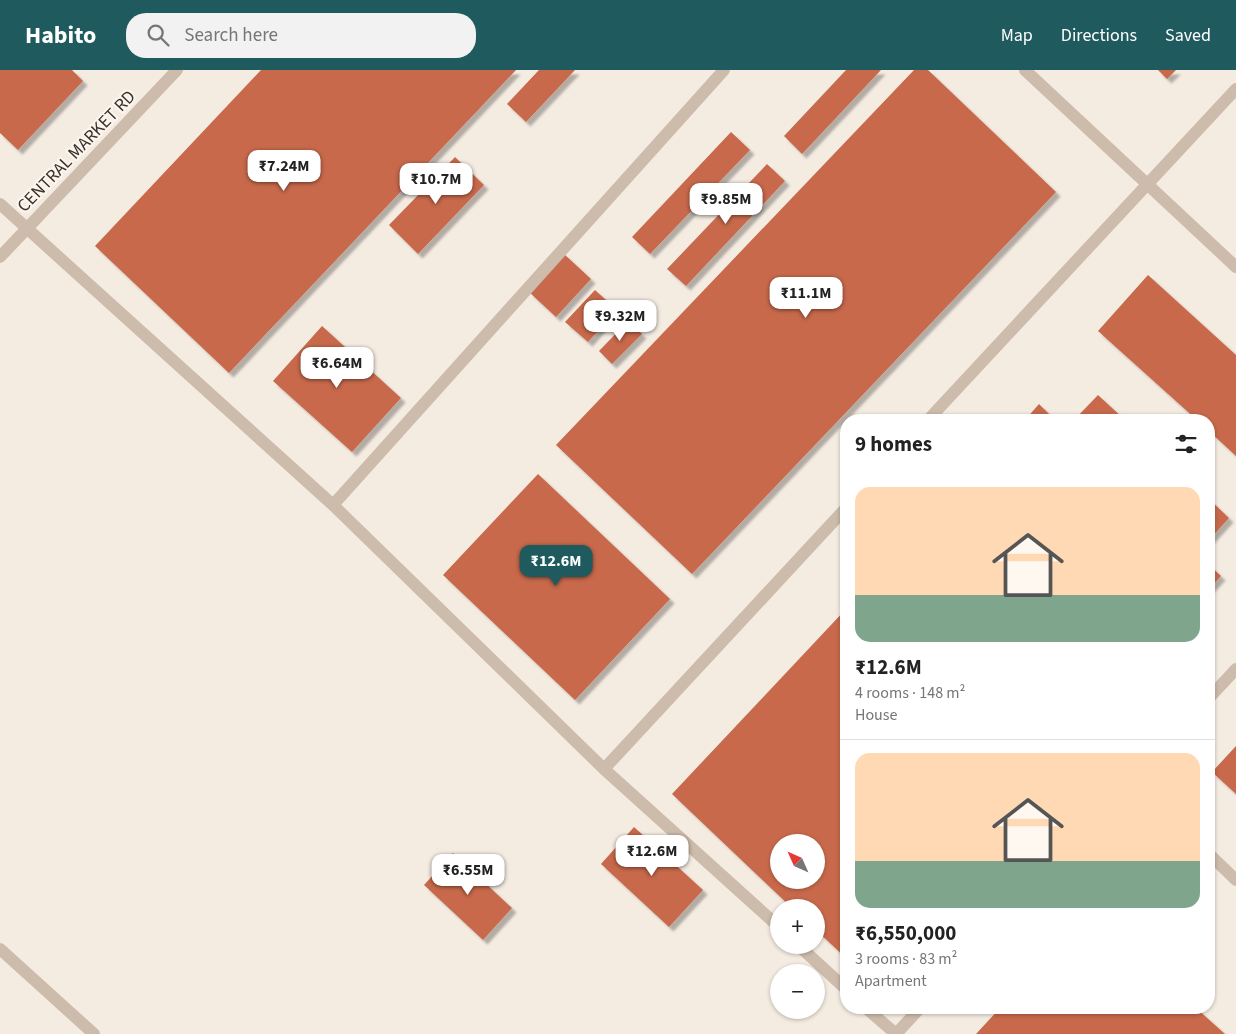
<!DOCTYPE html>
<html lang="en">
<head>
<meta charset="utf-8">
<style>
	body { margin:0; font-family:"Source Sans 3",sans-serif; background:#f2f2f2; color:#222; height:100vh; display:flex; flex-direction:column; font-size:19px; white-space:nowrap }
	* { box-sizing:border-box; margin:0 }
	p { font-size:16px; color:#767676 }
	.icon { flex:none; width:28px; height:28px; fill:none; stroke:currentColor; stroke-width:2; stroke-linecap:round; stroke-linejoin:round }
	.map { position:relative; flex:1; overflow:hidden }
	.details { position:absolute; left:840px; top:344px; width:375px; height:600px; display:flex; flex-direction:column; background:#fff; border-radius:20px; box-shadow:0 1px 4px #0004 }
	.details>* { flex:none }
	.needle { width:32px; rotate:315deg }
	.fabs { position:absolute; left:770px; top:764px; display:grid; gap:10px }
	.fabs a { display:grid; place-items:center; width:55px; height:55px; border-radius:50%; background:#fff; box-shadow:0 1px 4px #0004; font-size:25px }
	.price { position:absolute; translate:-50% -42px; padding:0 11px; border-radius:10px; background:#fff; color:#222; font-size:16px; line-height:32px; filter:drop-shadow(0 1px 2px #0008) }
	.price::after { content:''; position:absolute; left:50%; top:30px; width:15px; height:11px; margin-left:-8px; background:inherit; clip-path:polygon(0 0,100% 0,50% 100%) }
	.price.on { background:#1f5a5e; color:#fff }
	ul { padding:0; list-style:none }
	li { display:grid; align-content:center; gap:10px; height:265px; padding:0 15px }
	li+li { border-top:1px solid #e0e0e0 }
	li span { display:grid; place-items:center; height:155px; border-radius:15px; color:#555 }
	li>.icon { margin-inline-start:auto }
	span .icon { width:90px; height:90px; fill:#fffc; stroke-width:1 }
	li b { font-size:21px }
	h2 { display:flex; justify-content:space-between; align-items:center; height:60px; padding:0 15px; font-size:21px }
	header { display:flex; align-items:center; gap:30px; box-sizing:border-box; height:70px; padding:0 25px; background:#1f5a5e; color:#fff }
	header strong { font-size:24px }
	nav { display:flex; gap:28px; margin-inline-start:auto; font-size:18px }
	.search { width:350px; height:45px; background:#f2f2f2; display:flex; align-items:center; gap:12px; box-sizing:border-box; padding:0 18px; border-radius:20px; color:#767676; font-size:19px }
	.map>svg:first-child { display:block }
	.building { fill:#c8694b; fill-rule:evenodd; filter:url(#shadow) }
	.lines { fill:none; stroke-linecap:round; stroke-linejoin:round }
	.minor { stroke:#cdbbac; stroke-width:12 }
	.labels { text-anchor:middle; stroke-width:4.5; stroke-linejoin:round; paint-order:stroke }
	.street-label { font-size:18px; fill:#3b302b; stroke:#fbf5ee }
</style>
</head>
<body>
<header>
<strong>Habito</strong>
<div class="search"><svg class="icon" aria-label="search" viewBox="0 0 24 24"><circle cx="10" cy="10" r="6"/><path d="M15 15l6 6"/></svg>Search here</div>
<nav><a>Map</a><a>Directions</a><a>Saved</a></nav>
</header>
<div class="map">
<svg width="1236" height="964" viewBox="0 0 1236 964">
	<defs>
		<filter id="shadow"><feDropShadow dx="4.5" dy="4.5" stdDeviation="1" flood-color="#0004"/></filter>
	</defs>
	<rect width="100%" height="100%" fill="#f4ebe1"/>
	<path class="building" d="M0 0H72L83 11 18 80 0 63Z
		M261 0H516L229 303 95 176Z
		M539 0H575L526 52 507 34Z
		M846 0H881L802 84 784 66Z
		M914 0H928L1056 122 692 504 556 375Z
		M1158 0H1176L1167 9Z
		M731 62 750 80 650 184 632 167Z
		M455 87 484 115 418 184 389 155Z
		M767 94 785 111 686 216 667 199Z
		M564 184 591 209 556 247 529 222Z
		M1148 205 1236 285V386L1209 361V350H1197L1098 261Z
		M595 220 617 240 588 272 565 252Z
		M628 251 642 264 612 294 599 281Z
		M322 256 401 328 352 382 273 311Z
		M1098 325 1125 350H1074Z
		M1039 334 1055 350H1025Z
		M538 404 670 529 575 630 443 505Z
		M1209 429 1229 448 1209 470Z
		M1209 495 1221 506 1209 519Z
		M846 539V888L816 860V838H792L672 724ZM779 772H816V810H779Z
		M1236 676V724L1212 702Z
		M634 757 703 820 669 857 601 794Z
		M453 783 512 838 483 870 424 815Z
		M1000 938H1196L1225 964H976Z"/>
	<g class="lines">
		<path class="minor" d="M1025 0 1236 197
			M0 134 333 435 604 699 779 857
			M0 187 177 0
			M928 350 1236 19
			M333 435 724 0
			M1209 628 1236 599
			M604 699 846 438
			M1209 784 1236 810
			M798 875 846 919
			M0 879 94 964
			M866 938 896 964 920 938"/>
	</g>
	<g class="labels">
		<g class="street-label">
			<text transform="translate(76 81) rotate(-46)" y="6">CENTRAL MARKET RD</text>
		</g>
	</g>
</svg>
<div class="fabs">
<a><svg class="needle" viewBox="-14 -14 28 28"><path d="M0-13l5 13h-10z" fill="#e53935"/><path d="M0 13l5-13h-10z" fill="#767676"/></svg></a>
<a>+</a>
<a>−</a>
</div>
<b class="price" style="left:284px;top:122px">₹7.24M</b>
<b class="price" style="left:436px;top:135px">₹10.7M</b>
<b class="price" style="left:726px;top:155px">₹9.85M</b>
<b class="price" style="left:806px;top:249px">₹11.1M</b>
<b class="price" style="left:620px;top:272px">₹9.32M</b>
<b class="price" style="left:337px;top:319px">₹6.64M</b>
<b class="price on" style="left:556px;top:517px">₹12.6M</b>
<b class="price" style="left:652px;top:807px">₹12.6M</b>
<b class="price" style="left:468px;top:826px">₹6.55M</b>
<section class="details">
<h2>9 homes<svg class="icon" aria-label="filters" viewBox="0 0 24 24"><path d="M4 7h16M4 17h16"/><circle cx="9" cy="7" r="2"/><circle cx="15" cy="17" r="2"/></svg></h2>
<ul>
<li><span style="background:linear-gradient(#ffd9b3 70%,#7fa58c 0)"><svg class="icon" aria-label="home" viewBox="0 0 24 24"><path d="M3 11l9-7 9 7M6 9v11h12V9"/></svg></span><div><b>₹12.6M</b><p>4 rooms · 148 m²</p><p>House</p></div></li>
<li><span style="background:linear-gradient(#ffd9b3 70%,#7fa58c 0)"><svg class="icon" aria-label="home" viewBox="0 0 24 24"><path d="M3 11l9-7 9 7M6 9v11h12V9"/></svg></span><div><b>₹6,550,000</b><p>3 rooms · 83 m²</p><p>Apartment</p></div></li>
</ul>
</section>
</div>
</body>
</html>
